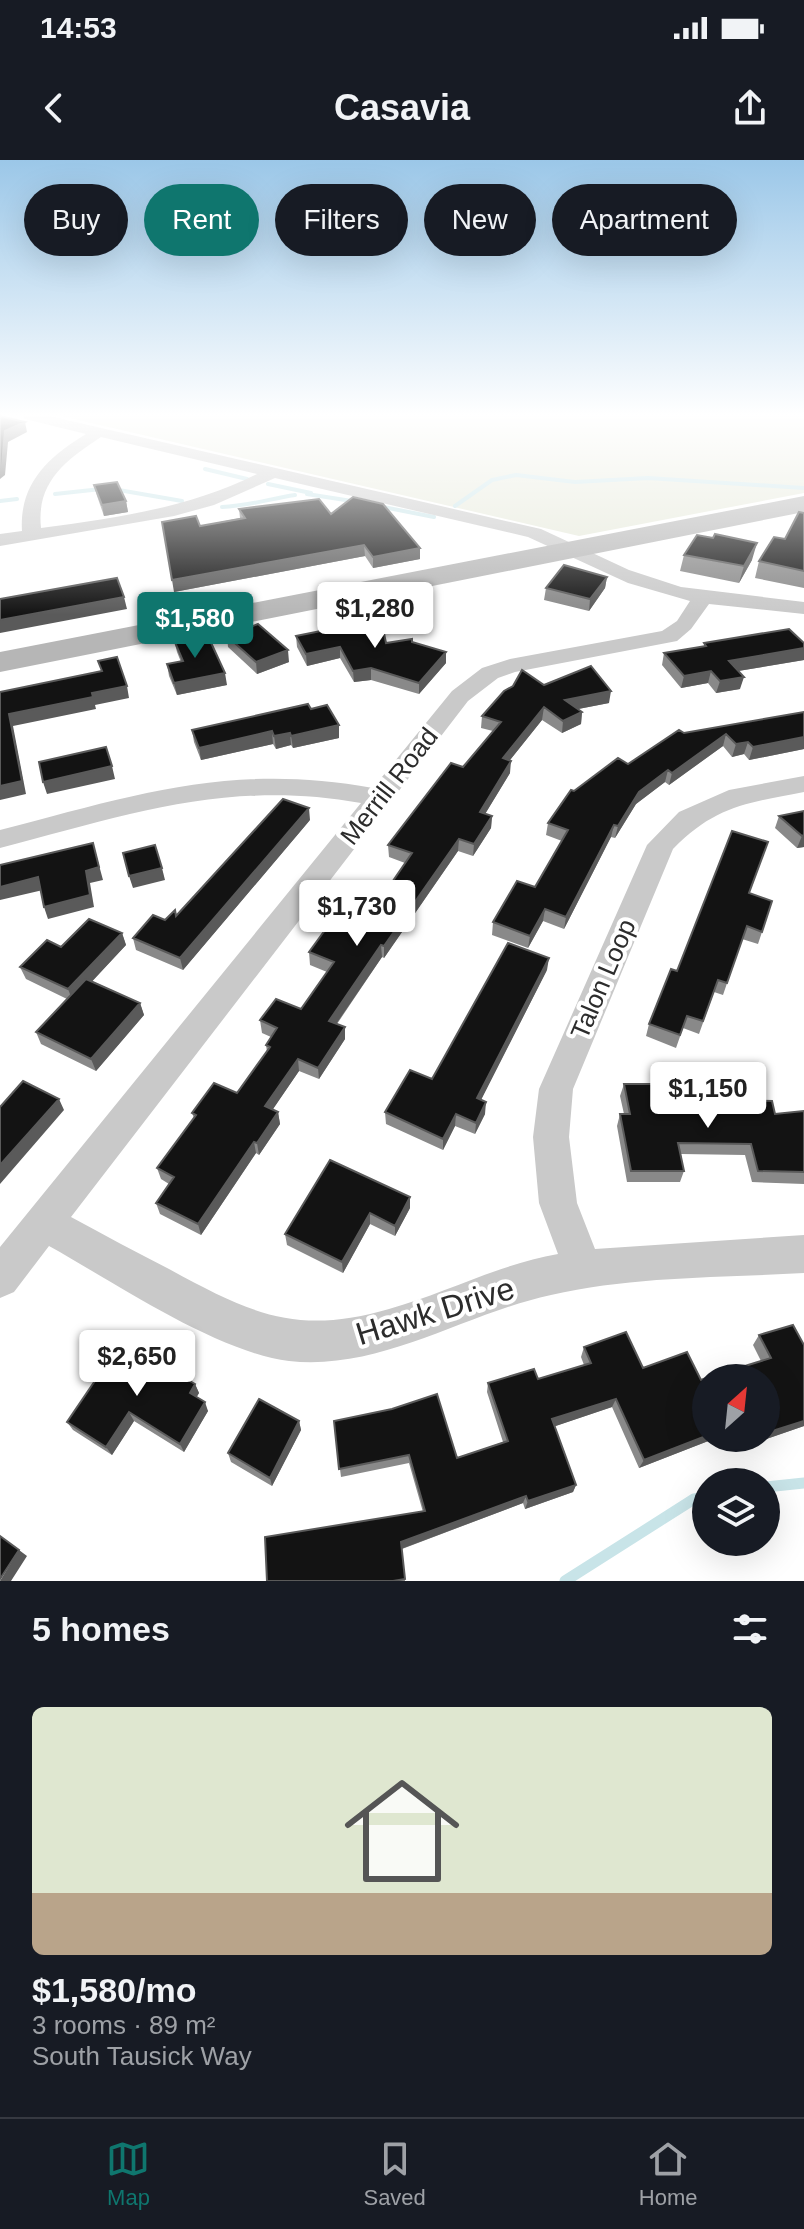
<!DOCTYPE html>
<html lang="en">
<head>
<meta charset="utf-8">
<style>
	body { margin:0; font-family:Arial,sans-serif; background:#242831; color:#f1f3f6; height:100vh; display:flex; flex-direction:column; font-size:30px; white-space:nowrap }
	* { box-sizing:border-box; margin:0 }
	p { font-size:26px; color:#9ea1a6 }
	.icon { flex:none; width:44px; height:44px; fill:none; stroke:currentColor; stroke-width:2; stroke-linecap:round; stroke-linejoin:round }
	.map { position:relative; height:1421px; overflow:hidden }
	.sheet { display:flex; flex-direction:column; background:#171b24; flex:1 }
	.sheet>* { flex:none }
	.banner { position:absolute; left:24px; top:24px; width:756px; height:72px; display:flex; gap:16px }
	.needle { width:52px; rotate:27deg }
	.tools { position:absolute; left:692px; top:1204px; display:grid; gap:16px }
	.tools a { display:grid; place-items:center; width:88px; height:88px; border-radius:50%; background:#171b24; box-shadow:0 8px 32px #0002; font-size:40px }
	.price { position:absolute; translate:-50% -68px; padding:0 18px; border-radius:8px; background:#fff; color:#222; font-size:26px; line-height:52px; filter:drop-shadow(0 2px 4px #0008) }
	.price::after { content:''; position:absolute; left:50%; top:48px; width:24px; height:18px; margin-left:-12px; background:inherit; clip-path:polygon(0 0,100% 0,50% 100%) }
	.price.active { background:#0f766e; color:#fff }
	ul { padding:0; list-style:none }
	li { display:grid; align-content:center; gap:16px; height:424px; padding:0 32px }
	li+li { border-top:2px solid #363941 }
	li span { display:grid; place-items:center; height:248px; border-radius:12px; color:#555 }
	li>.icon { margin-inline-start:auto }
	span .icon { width:144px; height:144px; fill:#fffc; stroke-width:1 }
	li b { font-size:34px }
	h2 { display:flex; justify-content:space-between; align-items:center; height:96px; padding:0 32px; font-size:34px }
	.pill { padding:0 28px; border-radius:36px; background:#171b24; box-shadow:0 8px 32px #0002; font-size:28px; line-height:72px }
	.pill.active { background:#0f766e; color:#fff }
	.status { display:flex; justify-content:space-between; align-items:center; height:56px; padding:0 40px; background:#171b24; direction:ltr }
	.status svg { height:22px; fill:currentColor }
	header { display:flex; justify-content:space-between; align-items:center; height:104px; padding:0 32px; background:#171b24; font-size:36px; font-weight:800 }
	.dock { display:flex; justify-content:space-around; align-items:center; height:112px; border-top:2px solid #363941; background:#171b24; font-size:22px; color:#9ea1a6 }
	.dock a { display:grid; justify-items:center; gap:4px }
	.dock .active { color:#0f766e }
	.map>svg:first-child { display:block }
	.green { fill:#e6e9da }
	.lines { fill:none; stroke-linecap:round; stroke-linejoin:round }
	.stream-far1 { stroke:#c8e4e8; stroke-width:4 }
	.stream { stroke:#c8e4e8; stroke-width:11 }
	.street { fill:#c9c9c9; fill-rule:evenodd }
	.secondary { fill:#b6b6b6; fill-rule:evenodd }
	.wall { fill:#898989 }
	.shaded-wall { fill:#5a5a5a }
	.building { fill:#131313; stroke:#5a5a5a; stroke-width:2 }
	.labels { text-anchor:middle; stroke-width:8; stroke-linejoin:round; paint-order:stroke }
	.street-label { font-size:26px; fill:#2c2c2c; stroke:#fff }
	.near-street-label { font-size:32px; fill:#2c2c2c; stroke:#fff }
</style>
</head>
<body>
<div class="status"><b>14:53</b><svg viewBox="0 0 49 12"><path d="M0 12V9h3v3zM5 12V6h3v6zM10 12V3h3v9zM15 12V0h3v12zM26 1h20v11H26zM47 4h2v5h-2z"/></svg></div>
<header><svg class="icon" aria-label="back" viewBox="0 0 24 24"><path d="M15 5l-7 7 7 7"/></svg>Casavia<svg class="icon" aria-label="share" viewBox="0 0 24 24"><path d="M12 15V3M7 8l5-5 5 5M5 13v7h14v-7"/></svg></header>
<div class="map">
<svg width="804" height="1421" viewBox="0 0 804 1421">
	<rect width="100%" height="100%" fill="#fff"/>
	<path class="green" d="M61 256H804V333L579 376Z"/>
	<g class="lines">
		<path class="stream-far1" d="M205 309 247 319
			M268 324 311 333
			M113 329 182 341
			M55 334 101 329
			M307 334 358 342
			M0 341 17 339
			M378 346 434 357
			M455 346 492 320 516 315 575 322 648 318 804 328
			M222 347C248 346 269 339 295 335"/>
		<path class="stream" d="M766 1327 804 1323
			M565 1421 694 1339 706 1337"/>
		<path class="street" d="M23 256H49L541 369 629 410 681 427 804 442V454L709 444 691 469 677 481 515 512 498 518 468 541 71 1057C104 1075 136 1092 169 1109 250 1153 296 1176 389 1149 446 1133 500 1104 558 1094L539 1043 533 977 539 929 647 685 679 652 729 630 804 616V632C747 643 715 646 673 689L573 929 569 977 577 1043 595 1089 804 1075V1113C720 1118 633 1116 551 1135 463 1154 382 1211 289 1201 216 1192 114 1122 49 1086L14 1132 0 1138V1087L361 643C228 619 127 655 0 688V670C135 635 231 602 373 628L452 531 482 508 510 499 662 471 677 461 690 441 628 423 528 377 275 318 214 345 174 356 0 386V374L22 371C19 324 48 297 86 274L25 259ZM101 277 257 314C189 348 115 358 41 368 36 322 66 300 101 277Z"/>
		<path class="secondary" d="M804 336V352L0 512V492Z"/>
	</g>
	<path class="wall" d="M94 325 126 341 128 352 104 356 97 336Z
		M239 349 331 354 420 399 373 408 365 396 174 432 200 366 240 358Z
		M804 353V428L755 418 759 401 785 379Z
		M684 395 752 400 739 423 680 411Z
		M607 417 605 428 589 451 544 440 546 428Z
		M227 476 289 502 257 514 228 487Z
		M296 476 386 483 412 482 446 492V503L419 534 371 520 354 522 340 498 307 506 297 487Z
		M174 480 227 525 177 535 169 516 167 504 181 502 177 492Z
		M704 483H804V500L738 511 740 529 716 533 708 523 681 528 662 505 664 493 704 486Z
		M544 525 609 543 578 549 582 552 581 564 562 573 542 560 510 600V613L485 654 492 656 491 668 473 696 458 691 384 798 382 797 337 864 345 867V879L319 919 299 911 272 950 278 952 280 964 259 995 256 993 201 1075 160 1054 156 1043 169 1024 161 1019 157 1008 194 958 192 953 237 933 267 892 266 885 271 877 262 873 260 860 301 849 327 812 310 805 309 792 373 750 405 703 389 697 388 685 463 607 493 571 481 568 482 556Z
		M311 549 339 565V578L293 588 291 585 276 589 273 584 201 600 194 582 192 570Z
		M804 552V589L749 600 744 594 732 597 723 586 669 625 665 622 636 644 615 678 611 677 564 769 543 761 528 788 492 775 493 762 535 727 562 681 546 675 548 663 574 631 628 604 684 573Z
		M804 651V687L797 688 775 668 779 656Z
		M310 660 183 810 136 790 133 778 176 756Z
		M749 733 762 772 758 784 742 779 723 835 714 832 699 874 683 868 676 888 646 876 649 864 677 811Z
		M122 773 126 785 92 821 140 843 144 855 96 911 41 884 36 872 67 839 26 819 20 807 61 787Z
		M547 810 481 939 485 954 475 974 455 966 443 990 386 964 385 952 432 919Z
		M624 924 668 939 775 954 804 951V1024L752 1022 745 995 681 994 684 1011 680 1022H627L617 966 620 954H624L620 936Z
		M410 1037V1048L395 1076 370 1064 343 1113 287 1085 285 1074Z
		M759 1175 804 1185V1266L749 1285 746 1278H766L761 1201 753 1185Z
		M584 1187 643 1208 706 1278H716L639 1308 612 1247 555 1266 576 1325 573 1332 525 1349 523 1343 402 1389 405 1421H267L423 1352 409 1303 341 1317 334 1261 457 1298 503 1282 487 1232 488 1223 538 1219 584 1205 581 1197Z
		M195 1224 199 1233 196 1237 208 1251 184 1292 134 1261 112 1295 73 1270 67 1262Z
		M299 1261 301 1270 272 1326 231 1302 228 1293Z"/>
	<path class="shaded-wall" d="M25 262 27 272 8 282 5 315 0 319V306L5 271Z
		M126 341 128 352 104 356 102 345Z
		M757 383 752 400 739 423 744 406Z
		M364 385 365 396 174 432 172 420Z
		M420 388V399L373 408V397Z
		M607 417 605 428 589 451 590 439Z
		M124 437 127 449 0 473V460Z
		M340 487V498L307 506 306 494Z
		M804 488V500L726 513 729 501Z
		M288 490 289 502 257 514 256 502Z
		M446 492V503L419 534V523Z
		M371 508V520L354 522 353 511Z
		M711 511 708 523 681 528 684 516Z
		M225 513 227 525 177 535 174 523Z
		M744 517 740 529 716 533 720 521Z
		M127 526 129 538 95 545 96 549 13 566 26 634 0 640V626L9 554 92 533Z
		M611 531 609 543 563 552 565 540Z
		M544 547 542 560 502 610 503 598Z
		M582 552 581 564 562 573 563 561Z
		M339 565V578L293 588 291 576Z
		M272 571 273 584 201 600 199 588Z
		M290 573 291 585 276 589 274 576Z
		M726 574 723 586 669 625 672 613Z
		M804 577V589L749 600 753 587Z
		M748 582 744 594 732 597 736 584Z
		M511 601 510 613 479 664 480 652Z
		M112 606 115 619 47 634 43 622Z
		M668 610 665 622 636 644 615 678 618 666 639 632Z
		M309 648 310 660 183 810 180 798Z
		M492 656 491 668 473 696 474 684Z
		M614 665 611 677 564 769 566 757Z
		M804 675V687L797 688 802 676Z
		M459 679 458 691 384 798V786Z
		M93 683 103 720 90 723 94 747 48 759 44 747 86 711Z
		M162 708 165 720 133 728 129 716Z
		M38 717 43 730 0 740V727Z
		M545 749 543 761 528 788 530 776Z
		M122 773 126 785 73 842 68 829Z
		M381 785 382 797 330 873 329 861Z
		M549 798 547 810 476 950 477 938Z
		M140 843 144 855 96 911 91 899Z
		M345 867V879L319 919 318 908Z
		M298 899 299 911 267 958 265 946Z
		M59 939 64 950 0 1024V1005Z
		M486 942 485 954 475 974 476 963Z
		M278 952 280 964 259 995 257 983Z
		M456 954 455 966 443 990V979Z
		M254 982 256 993 201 1075 198 1064Z
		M410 1037V1048L395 1076V1066Z
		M370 1053V1064L343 1113 342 1102Z
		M195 1224 199 1233 194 1242 190 1233Z
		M616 1239 612 1247 550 1268 552 1259Z
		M205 1242 208 1251 184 1292 180 1284Z
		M129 1252 134 1261 112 1295 106 1287Z
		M299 1261 301 1270 272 1326 270 1318Z
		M804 1261V1266L749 1285 755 1278H766V1273Z
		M706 1276V1278H716L639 1308 644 1300Z
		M576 1325 573 1332 525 1349 528 1341Z
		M526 1336 523 1343 401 1389V1382Z
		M19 1390 27 1396 11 1421H0Z"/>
	<path class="building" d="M0 256 25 262 5 271 2 305 0 306Z
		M117 322 126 341 102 345 94 325Z
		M353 337 383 344 420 388 373 397 364 385 172 420 162 362 196 356 200 366 245 358 239 349 319 339 331 354Z
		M799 352 804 353V411L759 401 774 377 785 379Z
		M715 374 757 383 744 406 684 395 697 375 713 378Z
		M564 405 607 417 590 439 546 428Z
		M117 418 124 437 0 460V439Z
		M381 459 386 483 412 479V482L446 492 419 523 371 508 353 511 340 487 306 494 296 476Z
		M258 464 288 490 256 502 227 476Z
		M789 469 804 483V488L729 501 744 517 720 521 711 511 684 516 664 493 706 486 704 483Z
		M207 474 225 513 174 523 167 504 183 501 174 480Z
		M117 497 127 526 92 533 93 537 9 554 22 621 0 626V532L102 511 98 501Z
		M591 506 611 531 565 540 582 552 563 561 544 547 503 598 511 601 480 652 492 656 474 684 459 679 384 786 381 785 329 861 345 867 318 908 298 899 265 946 278 952 257 983 254 982 198 1064 156 1043 174 1017 157 1008 196 955 192 953 214 923 237 933 270 887 266 885 277 868 260 860 276 839 301 849 334 802 309 792 347 740 373 750 412 693 388 685 451 603 463 607 501 562 482 556 504 531 513 526 522 510 544 525Z
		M308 544 311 549 327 545 339 565 291 576 290 573 274 576 272 571 199 588 192 570Z
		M804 552V577L753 587 748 582 736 584 726 574 672 613 668 610 639 632 618 666 614 665 566 757 545 749 530 776 493 762 517 721 535 727 568 670 548 663 571 630 574 631 618 598 628 604 679 570 684 573Z
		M106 587 112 606 43 622 39 602Z
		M283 639 309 648 180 798 133 778 153 755 165 760 175 750 176 756Z
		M804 651V675L802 676 779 656Z
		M732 671 768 682 749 733 772 741 762 772 747 766 727 823 718 820 703 861 687 856 680 875 649 864 671 809 677 811Z
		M93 683 99 707 86 711 90 735 44 747 38 717 0 727V705Z
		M155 685 162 708 129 716 123 693Z
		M89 759 122 773 68 829 20 807 47 780 61 787Z
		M508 783 549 798 477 938 486 942 476 963 456 954 443 979 385 952 410 910 432 919Z
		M86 819 140 843 91 899 36 872Z
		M23 921 59 939 0 1005V947Z
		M624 924H665L668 939 772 941 775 954 804 951V1012L758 1011 751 984 678 983 684 1011H631L620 954H630Z
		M330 1000 410 1037 395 1066 370 1053 342 1102 285 1074Z
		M793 1165 804 1185V1261L766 1273V1218H706L771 1198 759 1175Z
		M626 1172 643 1208 687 1192 701 1220 706 1218V1276L644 1300 616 1239 552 1259 576 1325 528 1341 526 1336 401 1382 405 1419 393 1421H267L265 1377 425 1351 409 1295 339 1309 334 1261 392 1249 437 1234 457 1298 508 1281 488 1223 534 1209 538 1219 591 1203 584 1187Z
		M122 1181 195 1224 190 1233 205 1242 180 1284 129 1252 106 1287 67 1262Z
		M259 1239 299 1261 270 1318 228 1293Z
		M0 1376 19 1390 0 1419Z"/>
	<linearGradient id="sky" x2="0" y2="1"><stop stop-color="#9bc7e8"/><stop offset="0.56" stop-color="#fff"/><stop offset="1" stop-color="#fff" stop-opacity="0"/></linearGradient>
	<rect width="804" height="455" fill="url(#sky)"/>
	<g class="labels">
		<g class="street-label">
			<text transform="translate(389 626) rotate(-52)" y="9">Merrill Road</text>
			<text transform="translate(603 819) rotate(-67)" y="9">Talon Loop</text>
		</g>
		<g class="near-street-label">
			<text transform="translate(435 1151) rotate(-17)" y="11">Hawk Drive</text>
		</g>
	</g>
</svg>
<div class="tools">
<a><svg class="needle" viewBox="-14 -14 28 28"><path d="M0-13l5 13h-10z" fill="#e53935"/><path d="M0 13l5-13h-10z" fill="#9ea1a6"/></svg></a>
<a><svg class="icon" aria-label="layers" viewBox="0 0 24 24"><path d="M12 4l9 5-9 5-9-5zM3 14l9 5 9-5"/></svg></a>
</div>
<b class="price" style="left:375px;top:490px">$1,280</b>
<b class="price active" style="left:195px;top:500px">$1,580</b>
<b class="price" style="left:357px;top:788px">$1,730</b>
<b class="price" style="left:708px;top:970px">$1,150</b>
<b class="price" style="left:137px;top:1238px">$2,650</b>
<div class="banner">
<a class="pill">Buy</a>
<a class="pill active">Rent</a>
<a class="pill">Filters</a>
<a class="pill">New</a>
<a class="pill">Apartment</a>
</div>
</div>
<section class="sheet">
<h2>5 homes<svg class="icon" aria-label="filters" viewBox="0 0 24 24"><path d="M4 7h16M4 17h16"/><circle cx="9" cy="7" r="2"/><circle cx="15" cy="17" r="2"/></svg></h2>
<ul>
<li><span style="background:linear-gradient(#dfe7d0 75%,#b9a48a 0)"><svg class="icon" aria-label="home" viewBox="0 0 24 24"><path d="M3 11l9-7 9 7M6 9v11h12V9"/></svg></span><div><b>$1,580/mo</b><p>3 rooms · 89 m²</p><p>South Tausick Way</p></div></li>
</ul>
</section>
<nav class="dock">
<a class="active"><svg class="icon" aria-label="map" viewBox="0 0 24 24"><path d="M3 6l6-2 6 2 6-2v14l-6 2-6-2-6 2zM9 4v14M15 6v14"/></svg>Map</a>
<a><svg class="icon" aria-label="saved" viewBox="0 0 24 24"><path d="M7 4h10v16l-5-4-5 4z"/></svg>Saved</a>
<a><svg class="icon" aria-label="home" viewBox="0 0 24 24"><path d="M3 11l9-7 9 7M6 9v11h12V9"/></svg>Home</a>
</nav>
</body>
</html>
